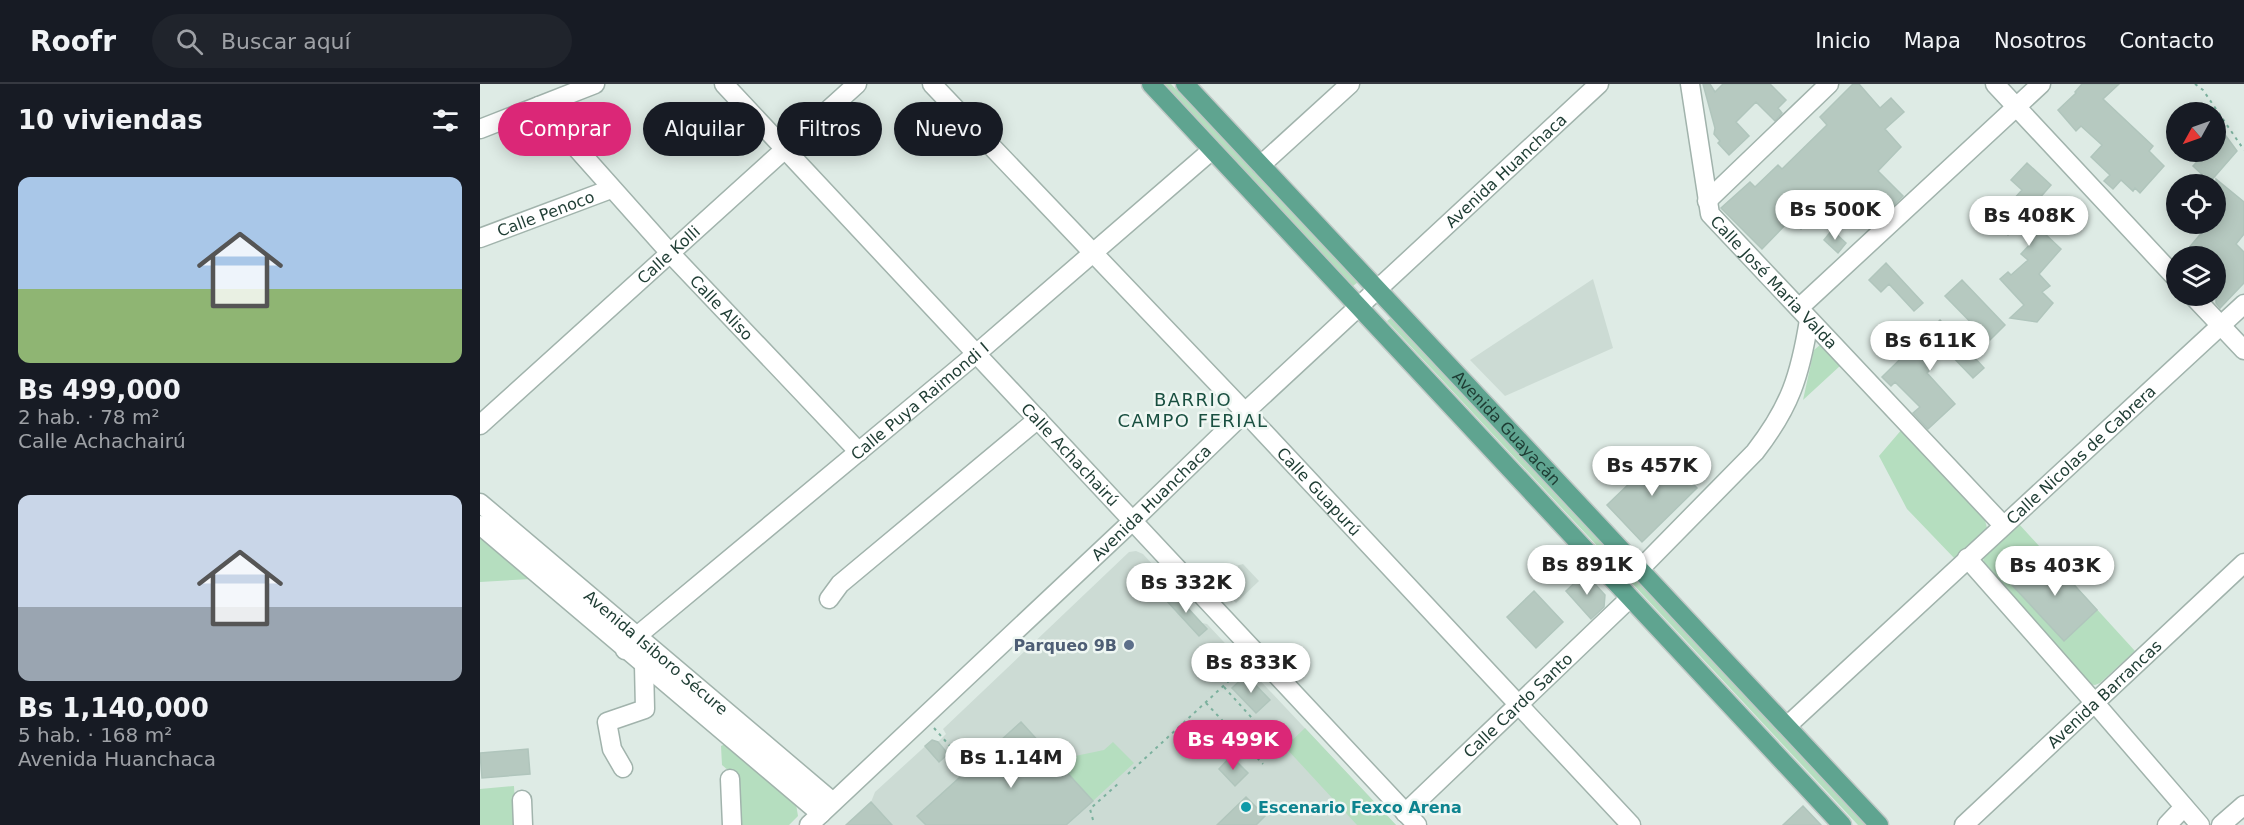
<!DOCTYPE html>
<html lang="es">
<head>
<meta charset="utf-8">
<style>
	body { margin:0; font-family:"DejaVu Sans",sans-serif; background:#20242c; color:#f1f3f6; height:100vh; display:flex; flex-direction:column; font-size:22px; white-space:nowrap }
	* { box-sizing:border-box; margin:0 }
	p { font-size:20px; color:#9ea1a6 }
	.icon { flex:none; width:33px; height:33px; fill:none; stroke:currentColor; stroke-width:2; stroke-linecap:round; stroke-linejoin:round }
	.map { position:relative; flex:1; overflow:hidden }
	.sheet { display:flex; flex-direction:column; background:#171b24; width:480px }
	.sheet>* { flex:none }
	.guide { position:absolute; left:18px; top:18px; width:570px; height:54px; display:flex; gap:12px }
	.needle { width:39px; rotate:230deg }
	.tools { position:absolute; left:1686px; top:18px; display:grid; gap:12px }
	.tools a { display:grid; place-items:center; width:60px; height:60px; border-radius:50%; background:#171b24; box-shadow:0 3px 15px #0003; font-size:30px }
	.price { position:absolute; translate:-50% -51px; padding:0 14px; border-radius:21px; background:#fff; color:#222; font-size:20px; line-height:39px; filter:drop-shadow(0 2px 3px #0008) }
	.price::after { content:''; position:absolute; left:50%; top:36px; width:18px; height:14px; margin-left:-9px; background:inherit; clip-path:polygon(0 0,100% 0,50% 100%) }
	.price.selected { background:#db2777; color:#fff }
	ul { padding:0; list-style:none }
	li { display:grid; align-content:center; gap:12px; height:318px; padding:0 18px }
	li span { display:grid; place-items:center; height:186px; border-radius:12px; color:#555 }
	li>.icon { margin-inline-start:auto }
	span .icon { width:108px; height:108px; fill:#fffc; stroke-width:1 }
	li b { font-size:26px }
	h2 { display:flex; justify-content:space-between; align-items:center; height:72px; padding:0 18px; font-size:26px }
	.pill { padding:0 21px; border-radius:27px; background:#171b24; box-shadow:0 3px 15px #0003; font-size:21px; line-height:54px }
	.pill.selected { background:#db2777; color:#fff }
	header { display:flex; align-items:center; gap:36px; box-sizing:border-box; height:84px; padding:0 30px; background:#171b24; border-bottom:2px solid #363941 }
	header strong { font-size:28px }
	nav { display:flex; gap:33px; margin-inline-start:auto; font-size:21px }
	.search { width:420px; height:54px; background:#20242c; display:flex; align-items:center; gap:15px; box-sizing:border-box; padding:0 21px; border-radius:33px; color:#9ea1a6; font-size:22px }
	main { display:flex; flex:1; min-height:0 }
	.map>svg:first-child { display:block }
	.built { fill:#ccdbd4 }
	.green { fill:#b5debf }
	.building { fill:#b6c9c0; stroke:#b0c5bc; stroke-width:1.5 }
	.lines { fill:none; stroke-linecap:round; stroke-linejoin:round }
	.minor-casing { stroke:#a1b3ac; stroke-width:21 }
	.major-casing { stroke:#c0c8c6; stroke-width:21 }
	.path { stroke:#7cb19e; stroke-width:2; stroke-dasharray:3 4.5; stroke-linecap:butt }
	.minor { stroke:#fff; stroke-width:18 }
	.major { stroke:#5fa490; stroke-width:18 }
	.service-dot { fill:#5c6f8a; stroke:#eff7f3; stroke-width:2 }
	.culture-dot { fill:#0f9aa8; stroke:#eff7f3; stroke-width:2 }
	.labels { text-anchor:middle; stroke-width:5; stroke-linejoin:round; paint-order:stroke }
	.street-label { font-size:16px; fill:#1e3c33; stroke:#eff7f3 }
	.service-label { font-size:16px; font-weight:bold; fill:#4e5e75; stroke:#eff7f3; text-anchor:end }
	.culture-label { font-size:16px; font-weight:bold; fill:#0d838f; stroke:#eff7f3; text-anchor:start }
	.neighbourhood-label { font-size:18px; letter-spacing:1.5px; fill:#194f40; stroke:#eff7f3 }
</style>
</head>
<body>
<header>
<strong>Roofr</strong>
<div class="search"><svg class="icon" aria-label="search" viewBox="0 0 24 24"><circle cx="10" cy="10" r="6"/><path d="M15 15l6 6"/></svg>Buscar aquí</div>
<nav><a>Inicio</a><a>Mapa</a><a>Nosotros</a><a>Contacto</a></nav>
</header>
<main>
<section class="sheet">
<h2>10 viviendas<svg class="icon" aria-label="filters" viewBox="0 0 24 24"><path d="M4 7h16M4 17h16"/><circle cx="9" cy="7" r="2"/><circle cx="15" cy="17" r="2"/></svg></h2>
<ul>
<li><span style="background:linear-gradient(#a9c7e8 60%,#8fb573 0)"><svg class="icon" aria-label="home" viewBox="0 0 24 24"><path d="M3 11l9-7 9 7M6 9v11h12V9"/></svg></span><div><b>Bs 499,000</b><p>2 hab. · 78 m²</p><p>Calle Achachairú</p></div></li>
<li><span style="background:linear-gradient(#c9d6e8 60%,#9aa5b1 0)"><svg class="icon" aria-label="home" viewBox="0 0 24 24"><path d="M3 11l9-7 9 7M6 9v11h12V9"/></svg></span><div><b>Bs 1,140,000</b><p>5 hab. · 168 m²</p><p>Avenida Huanchaca</p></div></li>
</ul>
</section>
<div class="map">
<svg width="1764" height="741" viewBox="0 0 1764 741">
	<rect width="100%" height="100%" fill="#deebe5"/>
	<path class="built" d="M1113 195 1133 264 1025 312 990 276Z
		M656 467 663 470 695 505 690 512 717 542 722 539 727 540 916 741H366L391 718 395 708 452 656 458 658 466 650 463 645 649 468Z
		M763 480 779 497 756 519 736 498 752 483Z"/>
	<path class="green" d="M683 0H691L878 198 873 202Z
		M912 233 1387 741H1378L907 237Z
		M1340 261 1344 262 1361 281 1323 316 1334 266Z
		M1423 344 1504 432 1507 444 1475 475 1427 425 1399 372Z
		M1538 439 1655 567 1620 599 1615 601 1607 600 1504 482 1503 472Z
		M0 451 51 495 0 498Z
		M825 644 916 741H877L805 663Z
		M633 658 654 679 613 717 576 676 624 666Z
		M245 660 316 720 318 732 309 741H258L256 693 242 681 241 662Z
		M34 702 36 741H0V705Z"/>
	<path class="building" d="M1223 0H1230L1235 8 1243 0H1290L1306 16 1298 24 1302 29 1295 37 1276 18 1256 38 1269 52 1249 71 1238 59 1240 57 1234 50 1235 44Z
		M1373 0H1379L1400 24 1411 14 1424 28 1405 45 1421 63 1398 87 1423 112 1414 121 1402 109 1377 135 1373 130 1367 136 1349 116 1321 145 1312 136 1310 139 1308 138 1282 165 1241 124 1270 98 1275 103 1298 81 1302 85 1347 41 1340 33Z
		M1602 0H1639L1623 15 1673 62 1669 67 1684 82 1660 109 1655 104 1653 107 1641 96 1633 105 1624 97 1630 91 1611 73 1622 61 1601 42 1596 47 1578 26 1596 9 1595 8Z
		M1743 48 1757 67 1730 98 1713 82 1726 68H1736V53Z
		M1547 79 1571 101 1545 131 1581 165 1559 190 1570 202 1562 208 1573 219 1557 238 1530 234 1544 221 1520 195 1528 188 1531 191 1548 176 1541 170 1554 156 1537 140 1528 151 1513 138 1542 106 1531 96Z
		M1736 95 1764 118V150L1756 160 1764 168V199L1740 224 1736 219V172H1702L1729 140H1736Z
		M1352 146 1366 159 1358 169 1344 156Z
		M1406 179 1443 219 1434 227 1409 200 1401 208 1389 196Z
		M1482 196 1525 241 1509 257 1465 212Z
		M1460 236 1504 284 1493 294 1466 266 1448 282 1451 285 1447 289 1475 320 1448 345 1433 329 1440 323 1415 298 1411 302 1402 293Z
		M1182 368 1217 404 1162 458 1127 421Z
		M1566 470 1617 526 1584 557 1532 501Z
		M1105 489 1125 511 1124 523 1111 535 1086 507Z
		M1054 507 1083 538 1056 564 1027 533Z
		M694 509 727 545 719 552 686 516Z
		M766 591 790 616 776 629 752 604Z
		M541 638 613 717 586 741H446L437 732Z
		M452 656 458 658 468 670 459 678 445 662Z
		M48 665 50 690 2 694 0 669Z
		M751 672 768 689 755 702 739 685Z
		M766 713 785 732 776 741H737Z
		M391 718 412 741H366Z
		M1323 722 1341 741H1303Z"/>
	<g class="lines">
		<g class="minor-casing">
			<g id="minor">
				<path id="s1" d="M244 0 937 741"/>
				<path id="s2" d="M452 0 765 328 1151 741"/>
				<path id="s3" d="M1210 0 1230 130 1523 441"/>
				<path d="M1515 0 1696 194"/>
				<path id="s4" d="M59 22 190 169 379 368"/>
				<path d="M0 45 115 0"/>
				<path d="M781 81 870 0"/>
				<path d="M1227 117 1349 0"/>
				<path id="s5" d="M0 154 131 105"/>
				<path d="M1713 212 1764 266"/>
				<path d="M1319 224 1561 0"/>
				<path id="s6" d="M0 341 377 0"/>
				<path id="s7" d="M0 419 353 718"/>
				<path d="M0 441 341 730"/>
				<path d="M1487 474 1614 618 1720 741"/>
				<path d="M1160 485 1275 368C1310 323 1320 292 1329 236"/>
				<path d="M349 515 360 500 558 335"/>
				<path id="s8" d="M145 566 157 552 496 270 732 66"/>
				<path id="s9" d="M1307 642 1764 220"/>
				<path d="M143 684 132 665 127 638 165 625 164 581"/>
				<path d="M250 695 252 741"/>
				<path d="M42 716 43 741"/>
				<path id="s10" d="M925 729 1150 514"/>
				<path id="s11" d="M329 741 643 446 765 328 1119 0"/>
				<path id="s12" d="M1484 741 1764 479"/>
				<path d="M1687 741 1704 723"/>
				<path d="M1741 741 1764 721"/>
			</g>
		</g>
		<g class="major-casing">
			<g id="major">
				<path d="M671 0 1362 741"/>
				<path id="s13" d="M705 0 1399 741"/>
			</g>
		</g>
		<path class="path" d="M1715 0 1723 6 1764 66
			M744 603 798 663
			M726 619 783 680
			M454 644 476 669
			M648 690 765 582
			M613 736 610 725 639 699"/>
		<use href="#minor" class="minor"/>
		<use href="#major" class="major"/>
	</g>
	<circle class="service-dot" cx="649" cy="561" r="6"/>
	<circle class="culture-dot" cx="766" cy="723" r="6"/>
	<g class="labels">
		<g class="street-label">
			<text dy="6" stroke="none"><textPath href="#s11" startOffset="956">Avenida Huanchaca</textPath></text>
			<text dy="6" stroke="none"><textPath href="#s5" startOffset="70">Calle Penoco</textPath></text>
			<text dy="6" stroke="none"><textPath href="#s6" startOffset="254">Calle Kolli</textPath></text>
			<text dy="6" stroke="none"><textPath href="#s3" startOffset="225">Calle José Maria Valda</textPath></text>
			<text dy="6" stroke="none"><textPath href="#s4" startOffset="272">Calle Aliso</textPath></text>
			<text dy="6" stroke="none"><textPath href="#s8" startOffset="386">Calle Puya Raimondi I</textPath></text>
			<text dy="6" stroke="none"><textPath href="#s13" startOffset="471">Avenida Guayacán</textPath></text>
			<text dy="6" stroke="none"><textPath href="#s1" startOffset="507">Calle Achachairú</textPath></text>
			<text dy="6" stroke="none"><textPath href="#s9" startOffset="400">Calle Nicolas de Cabrera</textPath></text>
			<text dy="6" stroke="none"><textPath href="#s2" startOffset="562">Calle Guapurú</textPath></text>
			<text dy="6" stroke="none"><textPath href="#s11" startOffset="470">Avenida Huanchaca</textPath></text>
			<text dy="6" stroke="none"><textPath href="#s7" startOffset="231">Avenida Isiboro Sécure</textPath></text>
			<text dy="6" stroke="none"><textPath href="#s12" startOffset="192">Avenida Barrancas</textPath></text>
			<text dy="6" stroke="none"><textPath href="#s10" startOffset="156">Calle Cardo Santo</textPath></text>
		</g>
		<g class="service-label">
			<text x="637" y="567">Parqueo 9B</text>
		</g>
		<g class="culture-label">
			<text x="778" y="729">Escenario Fexco Arena</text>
		</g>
		<g class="neighbourhood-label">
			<text x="713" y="322">BARRIO<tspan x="713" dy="21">CAMPO FERIAL</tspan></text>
		</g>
	</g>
</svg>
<div class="tools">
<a><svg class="needle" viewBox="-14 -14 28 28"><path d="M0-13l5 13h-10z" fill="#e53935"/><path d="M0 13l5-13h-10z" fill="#9ea1a6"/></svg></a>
<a><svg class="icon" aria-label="locate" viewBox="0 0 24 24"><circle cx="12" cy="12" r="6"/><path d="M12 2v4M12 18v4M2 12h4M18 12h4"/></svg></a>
<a><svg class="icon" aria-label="layers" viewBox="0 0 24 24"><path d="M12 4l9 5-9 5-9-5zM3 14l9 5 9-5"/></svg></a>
</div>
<b class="price" style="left:1355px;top:157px">Bs 500K</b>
<b class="price" style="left:1549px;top:163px">Bs 408K</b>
<b class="price" style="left:1450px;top:288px">Bs 611K</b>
<b class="price" style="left:1172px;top:413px">Bs 457K</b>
<b class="price" style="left:1107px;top:512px">Bs 891K</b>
<b class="price" style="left:1575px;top:513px">Bs 403K</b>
<b class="price" style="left:706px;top:530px">Bs 332K</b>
<b class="price" style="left:771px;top:610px">Bs 833K</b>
<b class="price selected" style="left:753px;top:687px">Bs 499K</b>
<b class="price" style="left:531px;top:705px">Bs 1.14M</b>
<div class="guide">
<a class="pill selected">Comprar</a>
<a class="pill">Alquilar</a>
<a class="pill">Filtros</a>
<a class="pill">Nuevo</a>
</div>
</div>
</main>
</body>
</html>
